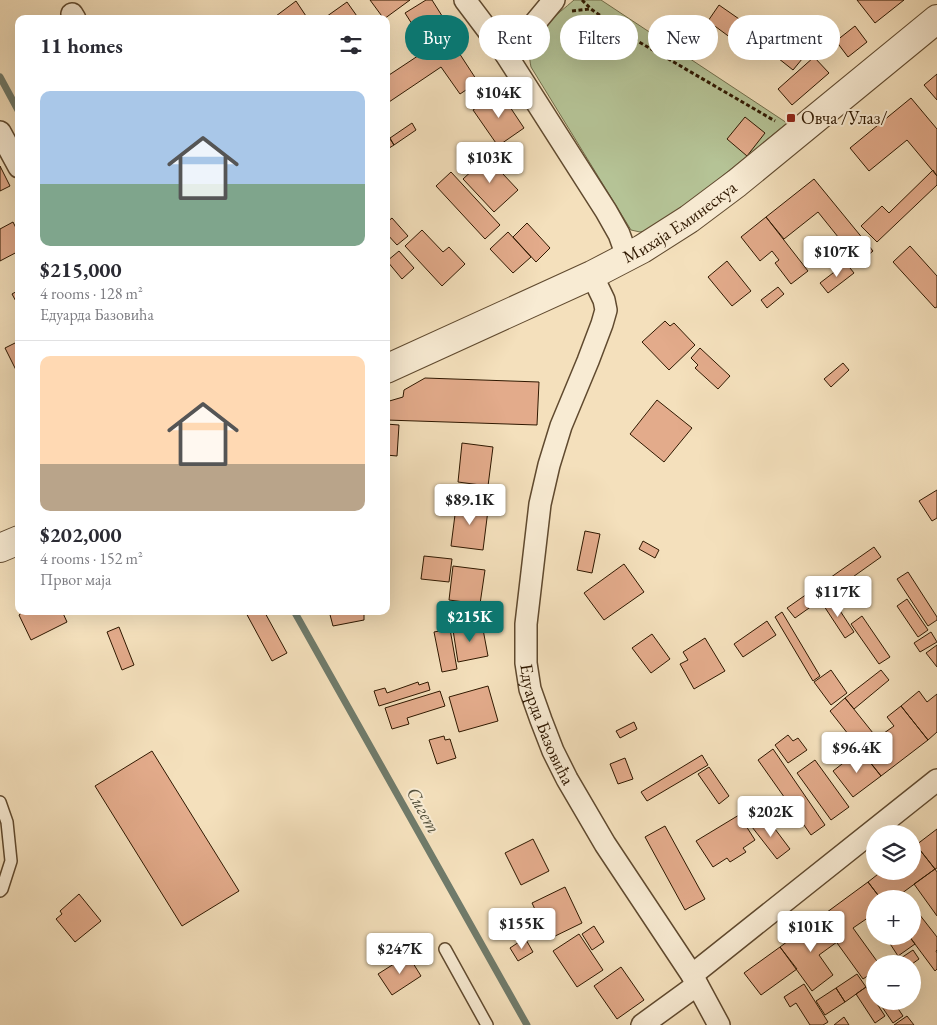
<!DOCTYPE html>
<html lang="en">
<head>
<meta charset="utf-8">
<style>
	body { margin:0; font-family:"EB Garamond",serif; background:#f7f7f7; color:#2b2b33; height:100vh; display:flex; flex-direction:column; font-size:19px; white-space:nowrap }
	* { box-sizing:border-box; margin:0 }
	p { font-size:16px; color:#7c7c81 }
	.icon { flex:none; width:28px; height:28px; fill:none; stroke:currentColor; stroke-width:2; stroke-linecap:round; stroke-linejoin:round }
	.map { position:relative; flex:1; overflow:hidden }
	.side { position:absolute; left:15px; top:15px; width:375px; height:600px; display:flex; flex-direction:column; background:#fff; border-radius:10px; box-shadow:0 5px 20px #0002 }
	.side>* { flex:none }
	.banner { position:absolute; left:405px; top:15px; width:456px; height:45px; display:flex; gap:10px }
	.tools { position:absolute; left:866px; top:825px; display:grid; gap:10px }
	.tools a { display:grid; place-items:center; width:55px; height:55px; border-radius:50%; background:#fff; box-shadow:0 5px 20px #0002; font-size:25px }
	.price { position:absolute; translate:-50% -42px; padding:0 11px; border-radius:5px; background:#fff; color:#222; font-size:16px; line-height:32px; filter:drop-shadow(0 1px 2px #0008) }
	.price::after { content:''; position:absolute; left:50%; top:30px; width:15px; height:11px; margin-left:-8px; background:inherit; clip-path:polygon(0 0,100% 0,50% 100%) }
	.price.current { background:#0f766e; color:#fff }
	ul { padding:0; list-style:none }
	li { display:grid; align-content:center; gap:10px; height:265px; padding:0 25px }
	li+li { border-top:1px solid #e1e1e2 }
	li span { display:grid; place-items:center; height:155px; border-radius:10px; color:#555 }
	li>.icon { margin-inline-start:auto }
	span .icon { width:90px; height:90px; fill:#fffc; stroke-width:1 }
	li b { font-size:21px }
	h2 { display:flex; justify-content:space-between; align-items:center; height:60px; padding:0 25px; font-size:21px }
	.chip { padding:0 18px; border-radius:22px; background:#fff; box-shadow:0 5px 20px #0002; font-size:18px; line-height:45px }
	.chip.current { background:#0f766e; color:#fff }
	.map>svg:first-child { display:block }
	.green { fill:#b5c396; stroke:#726e4b }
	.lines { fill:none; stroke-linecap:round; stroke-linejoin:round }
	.stream { stroke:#707b6b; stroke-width:7 }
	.building { fill:#e3ab8b; stroke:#2f1800 }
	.service-casing { stroke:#604a2f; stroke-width:14 }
	.minor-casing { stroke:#604a2f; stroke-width:24 }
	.tertiary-casing { stroke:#604a2f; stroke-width:30 }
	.path { stroke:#2f1800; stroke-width:3; stroke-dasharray:4 2.5; stroke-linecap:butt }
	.service { stroke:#f8ebd3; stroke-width:11 }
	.minor { stroke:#f8ebd3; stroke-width:21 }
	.tertiary { stroke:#f8ebd3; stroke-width:28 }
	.poi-dot { fill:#8f2418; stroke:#f8ebd3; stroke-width:2 }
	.labels { text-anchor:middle; stroke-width:4; stroke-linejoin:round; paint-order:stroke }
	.poi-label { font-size:18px; fill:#2f1800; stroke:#f8ebd3; text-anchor:start }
	.street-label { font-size:18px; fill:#2f1800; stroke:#f8ebd3 }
	.water-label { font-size:19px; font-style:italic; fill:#55523e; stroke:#f8ebd3 }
</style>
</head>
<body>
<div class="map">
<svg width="937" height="1025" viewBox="0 0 937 1025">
	<rect width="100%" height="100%" fill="#f4e0bc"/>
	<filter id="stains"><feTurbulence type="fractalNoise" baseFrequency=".004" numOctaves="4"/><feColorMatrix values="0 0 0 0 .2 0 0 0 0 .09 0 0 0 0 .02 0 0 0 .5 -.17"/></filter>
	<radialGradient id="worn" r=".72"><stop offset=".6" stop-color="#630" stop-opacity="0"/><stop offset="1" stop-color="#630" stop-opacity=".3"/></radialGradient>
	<path class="green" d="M574 0H601L787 123 704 191 649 230 640 232 631 230 531 67C530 62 529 56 530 51 536 29 557 15 574 0Z"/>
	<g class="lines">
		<path class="stream" d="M0 77 19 112
			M294 611 527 1025"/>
	</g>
	<path class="building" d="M370 0H410L384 19Z
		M426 0H432L444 19 419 35 405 13Z
		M857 0H904L875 23Z
		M296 1 308 19H272Z
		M347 2 359 19H323Z
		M719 5 742 21 731 38 708 21Z
		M787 23 806 38 799 47 780 31Z
		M773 25 807 53 793 70 759 43Z
		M855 26 867 42 848 57 836 41Z
		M448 36 478 82 460 94 441 67 389 102 386 98V77Z
		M814 57 829 73 792 105 778 89Z
		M937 74V100L924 85Z
		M500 92 524 128 498 146 473 110Z
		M911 98 937 129V176L907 140 869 171 850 148Z
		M745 117 765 133 747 156 727 139Z
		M412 123 416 130 394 145 390 138Z
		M386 133 394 145 386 150Z
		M487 157 518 190 494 212 463 179Z
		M0 166 10 186 0 191Z
		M933 170 937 176V185L877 242 861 226 882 206 889 213Z
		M451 172 500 225 485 239 436 186Z
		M814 179 873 251 859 263 818 212 784 239 766 217Z
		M766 217 808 271 791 284 775 263 779 260 772 251 760 261 741 237Z
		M392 218 408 236 397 245 386 233V223Z
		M13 222 19 234V251L0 261V229Z
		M527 223 550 248 536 262 513 237Z
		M422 230 443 252 449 247 465 264 442 286 405 246Z
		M508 232 531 257 513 273 490 249Z
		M910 246 937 276V307L935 308 893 262Z
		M399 251 414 268 402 279 387 261Z
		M727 261 751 291 732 306 708 277Z
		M846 263 854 273 828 293 820 283Z
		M778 287 784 294 767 308 761 300Z
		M19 290V307L12 294Z
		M665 321 670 326 674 323 695 345 669 370 642 342Z
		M19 341V376L5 348Z
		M700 348 730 376 718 389 695 368 698 365 691 358Z
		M843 363 849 370 831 387 824 379Z
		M425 378 539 382 537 425 386 420V402L403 397 404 390Z
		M657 400 692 428 664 462 630 434Z
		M386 424 399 425 397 456 386 455Z
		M462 443 493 447 488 486 458 482Z
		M937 490V518L932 521 919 501Z
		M466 498 479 500 478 509 488 510 483 550 451 546 456 507 465 508Z
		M585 531 600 534 592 573 577 570Z
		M643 541 659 550 655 558 639 549Z
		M874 547 881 557 795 618 787 608Z
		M424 556 452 559 449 582 421 579Z
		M624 564 644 592 604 620 584 593Z
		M453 566 485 570 480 604 449 600Z
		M908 572 937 617V620L928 626 897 579Z
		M831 597 854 632 845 638 822 603Z
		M907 599 928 630 918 637 897 606Z
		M24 611H62L67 622 31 640 19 615Z
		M245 611H264L287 653 272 661Z
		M329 611H364V620L333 626Z
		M782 612 820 676 813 681 775 617Z
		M862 616 890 657 879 664 851 624Z
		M767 621 776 635 743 657 734 644Z
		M482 624 488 656 458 662 453 630Z
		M119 627 134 665 122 670 107 632Z
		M450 629 457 669 442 672 434 632Z
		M931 632 937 642 920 652 914 643Z
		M652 634 670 659 651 673 632 648Z
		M705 638 725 671 694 689 680 664 688 660 683 652Z
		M937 645V667L926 653Z
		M831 670 847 693 831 705 814 682Z
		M881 670 889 680 854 709 845 698Z
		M418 682 419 685 428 682 430 690 379 706 374 691 385 688 387 693Z
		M488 686 498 721 459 732 449 697Z
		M440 691 445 706 407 718 409 724 392 729 385 708Z
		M919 691 927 702 937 694V732L928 740 901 706Z
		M845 698 877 738 894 726 887 717 901 706 928 740 881 776 830 711Z
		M634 722 637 729 620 738 616 731Z
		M788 735 793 741 798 738 807 750 788 763 775 745Z
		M444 736 445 740 450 739 456 758 437 764 429 740Z
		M773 749 825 825 811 835 758 760Z
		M860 750 881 776 853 797 833 771Z
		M152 751 239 891 182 926 95 786Z
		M702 755 708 765 647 801 641 792Z
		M625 758 633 779 618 784 610 764Z
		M815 760 849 807 831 820 797 773Z
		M709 767 729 796 719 804 698 774Z
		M739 815 755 840 743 848 746 852 730 862 727 858 713 867 696 841Z
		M766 817 790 849 777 859 752 827Z
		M665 826 705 899 685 910 645 837Z
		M937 829V868L935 869 916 845Z
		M533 839 549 871 521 885 505 853Z
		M916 845 935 869 894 899H881L868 882 882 871H912V848Z
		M935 869 937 872V916L914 884Z
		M868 882 881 899H875V913L853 928 879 964H875V971L863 979 819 918Z
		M565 887 582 923 549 939 532 903Z
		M903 892 908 899H894Z
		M79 894 101 921 75 942 56 919 62 914 60 911Z
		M912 905 937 937V950L936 951 937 953V969L935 971 909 936H912Z
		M875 913V935L868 925 874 921 870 916Z
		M535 917 543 931 530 939 522 925Z
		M819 918 837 942 819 955 833 975 812 991 780 947Z
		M594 926 604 942 592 950 582 934Z
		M579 934 603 970 577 987 553 951Z
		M885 936H909L915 944 898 956Z
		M525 938 533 952 518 961 510 948Z
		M780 947 797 969 761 995 744 973Z
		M913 950 919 959 912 964H892Z
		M408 955 421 976 392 995 378 974Z
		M621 967 644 1000 617 1019 594 986Z
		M857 974 866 987 845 1002 836 988Z
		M875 975V989L873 990 867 981Z
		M804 984 828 1022 823 1025H810L796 1003 790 1007 784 997Z
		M866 987 885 1016 875 1023 856 994Z
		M836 988 845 1002 825 1015 816 1001Z
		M878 1001H893L903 1016 893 1023Z
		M907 1016 914 1025H894Z
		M844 1017 849 1025H834Z"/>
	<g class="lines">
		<g class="service-casing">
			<path id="service" d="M0 802 7 822 11 861 2 889 0 891
				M445 949 487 1025"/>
		</g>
		<g class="minor-casing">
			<g id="minor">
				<path d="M465 0 505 53 606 211 619 234 627 256"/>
				<path d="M72 14 75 19"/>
				<path d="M505 53 525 35 554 0"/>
				<path d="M0 132 19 167"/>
				<path id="s1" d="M592 275 604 300 606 310 602 324 588 361 561 426 549 465 540 504 526 624V663L530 689 541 720 553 751 567 779 605 844 692 975 719 1025"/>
				<path d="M692 975 937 780"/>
				<path d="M642 1025 697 985"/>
			</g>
		</g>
		<g class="tertiary-casing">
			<g id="tertiary">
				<path id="s2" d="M386 369 592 275 642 249 689 219 737 183 937 19"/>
				<path d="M0 548 19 540"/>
			</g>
		</g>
		<path class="path" d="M582 0 591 9 634 39 775 121
			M572 11 590 9"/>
		<use href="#service" class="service"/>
		<use href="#minor" class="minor"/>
		<use href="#tertiary" class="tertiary"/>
	</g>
	<rect class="poi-dot" x="786" y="113" width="10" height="10" rx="2.5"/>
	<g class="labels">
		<g class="poi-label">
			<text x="801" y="124">Овча /Улаз/</text>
		</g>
		<g class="street-label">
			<text dy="6" stroke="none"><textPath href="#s2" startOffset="329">Михаја Еминескуа</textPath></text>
			<text dy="6" stroke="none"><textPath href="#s1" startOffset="468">Едуарда Базовића</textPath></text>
		</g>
		<g class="water-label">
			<text transform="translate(424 810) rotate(61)" y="7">Сигет</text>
		</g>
	</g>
	<rect width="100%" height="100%" filter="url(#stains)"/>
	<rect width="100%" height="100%" fill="url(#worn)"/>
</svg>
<div class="tools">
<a><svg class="icon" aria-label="layers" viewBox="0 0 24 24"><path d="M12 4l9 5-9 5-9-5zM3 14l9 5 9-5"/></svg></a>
<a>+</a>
<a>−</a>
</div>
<b class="price" style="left:499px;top:119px">$104K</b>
<b class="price" style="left:490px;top:184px">$103K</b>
<b class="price" style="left:837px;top:278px">$107K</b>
<b class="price" style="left:470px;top:526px">$89.1K</b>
<b class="price" style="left:838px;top:618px">$117K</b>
<b class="price current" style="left:470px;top:643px">$215K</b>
<b class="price" style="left:857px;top:774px">$96.4K</b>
<b class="price" style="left:771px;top:838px">$202K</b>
<b class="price" style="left:522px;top:950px">$155K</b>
<b class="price" style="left:811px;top:953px">$101K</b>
<b class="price" style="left:400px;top:975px">$247K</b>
<div class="banner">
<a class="chip current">Buy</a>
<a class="chip">Rent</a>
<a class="chip">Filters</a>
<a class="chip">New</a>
<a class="chip">Apartment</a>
</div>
<section class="side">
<h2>11 homes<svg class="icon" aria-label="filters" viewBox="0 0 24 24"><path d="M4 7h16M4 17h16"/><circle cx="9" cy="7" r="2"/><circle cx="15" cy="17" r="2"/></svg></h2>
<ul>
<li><span style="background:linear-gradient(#a9c7e8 60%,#7fa58c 0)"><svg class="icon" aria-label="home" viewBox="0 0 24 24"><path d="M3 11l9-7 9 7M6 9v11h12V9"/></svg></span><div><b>$215,000</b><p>4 rooms · 128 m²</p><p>Едуарда Базовића</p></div></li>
<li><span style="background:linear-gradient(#ffd9b3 70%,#b9a48a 0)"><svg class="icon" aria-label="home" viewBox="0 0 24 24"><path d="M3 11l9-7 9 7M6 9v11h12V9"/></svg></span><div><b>$202,000</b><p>4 rooms · 152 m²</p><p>Првог маја</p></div></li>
</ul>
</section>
</div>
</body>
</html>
